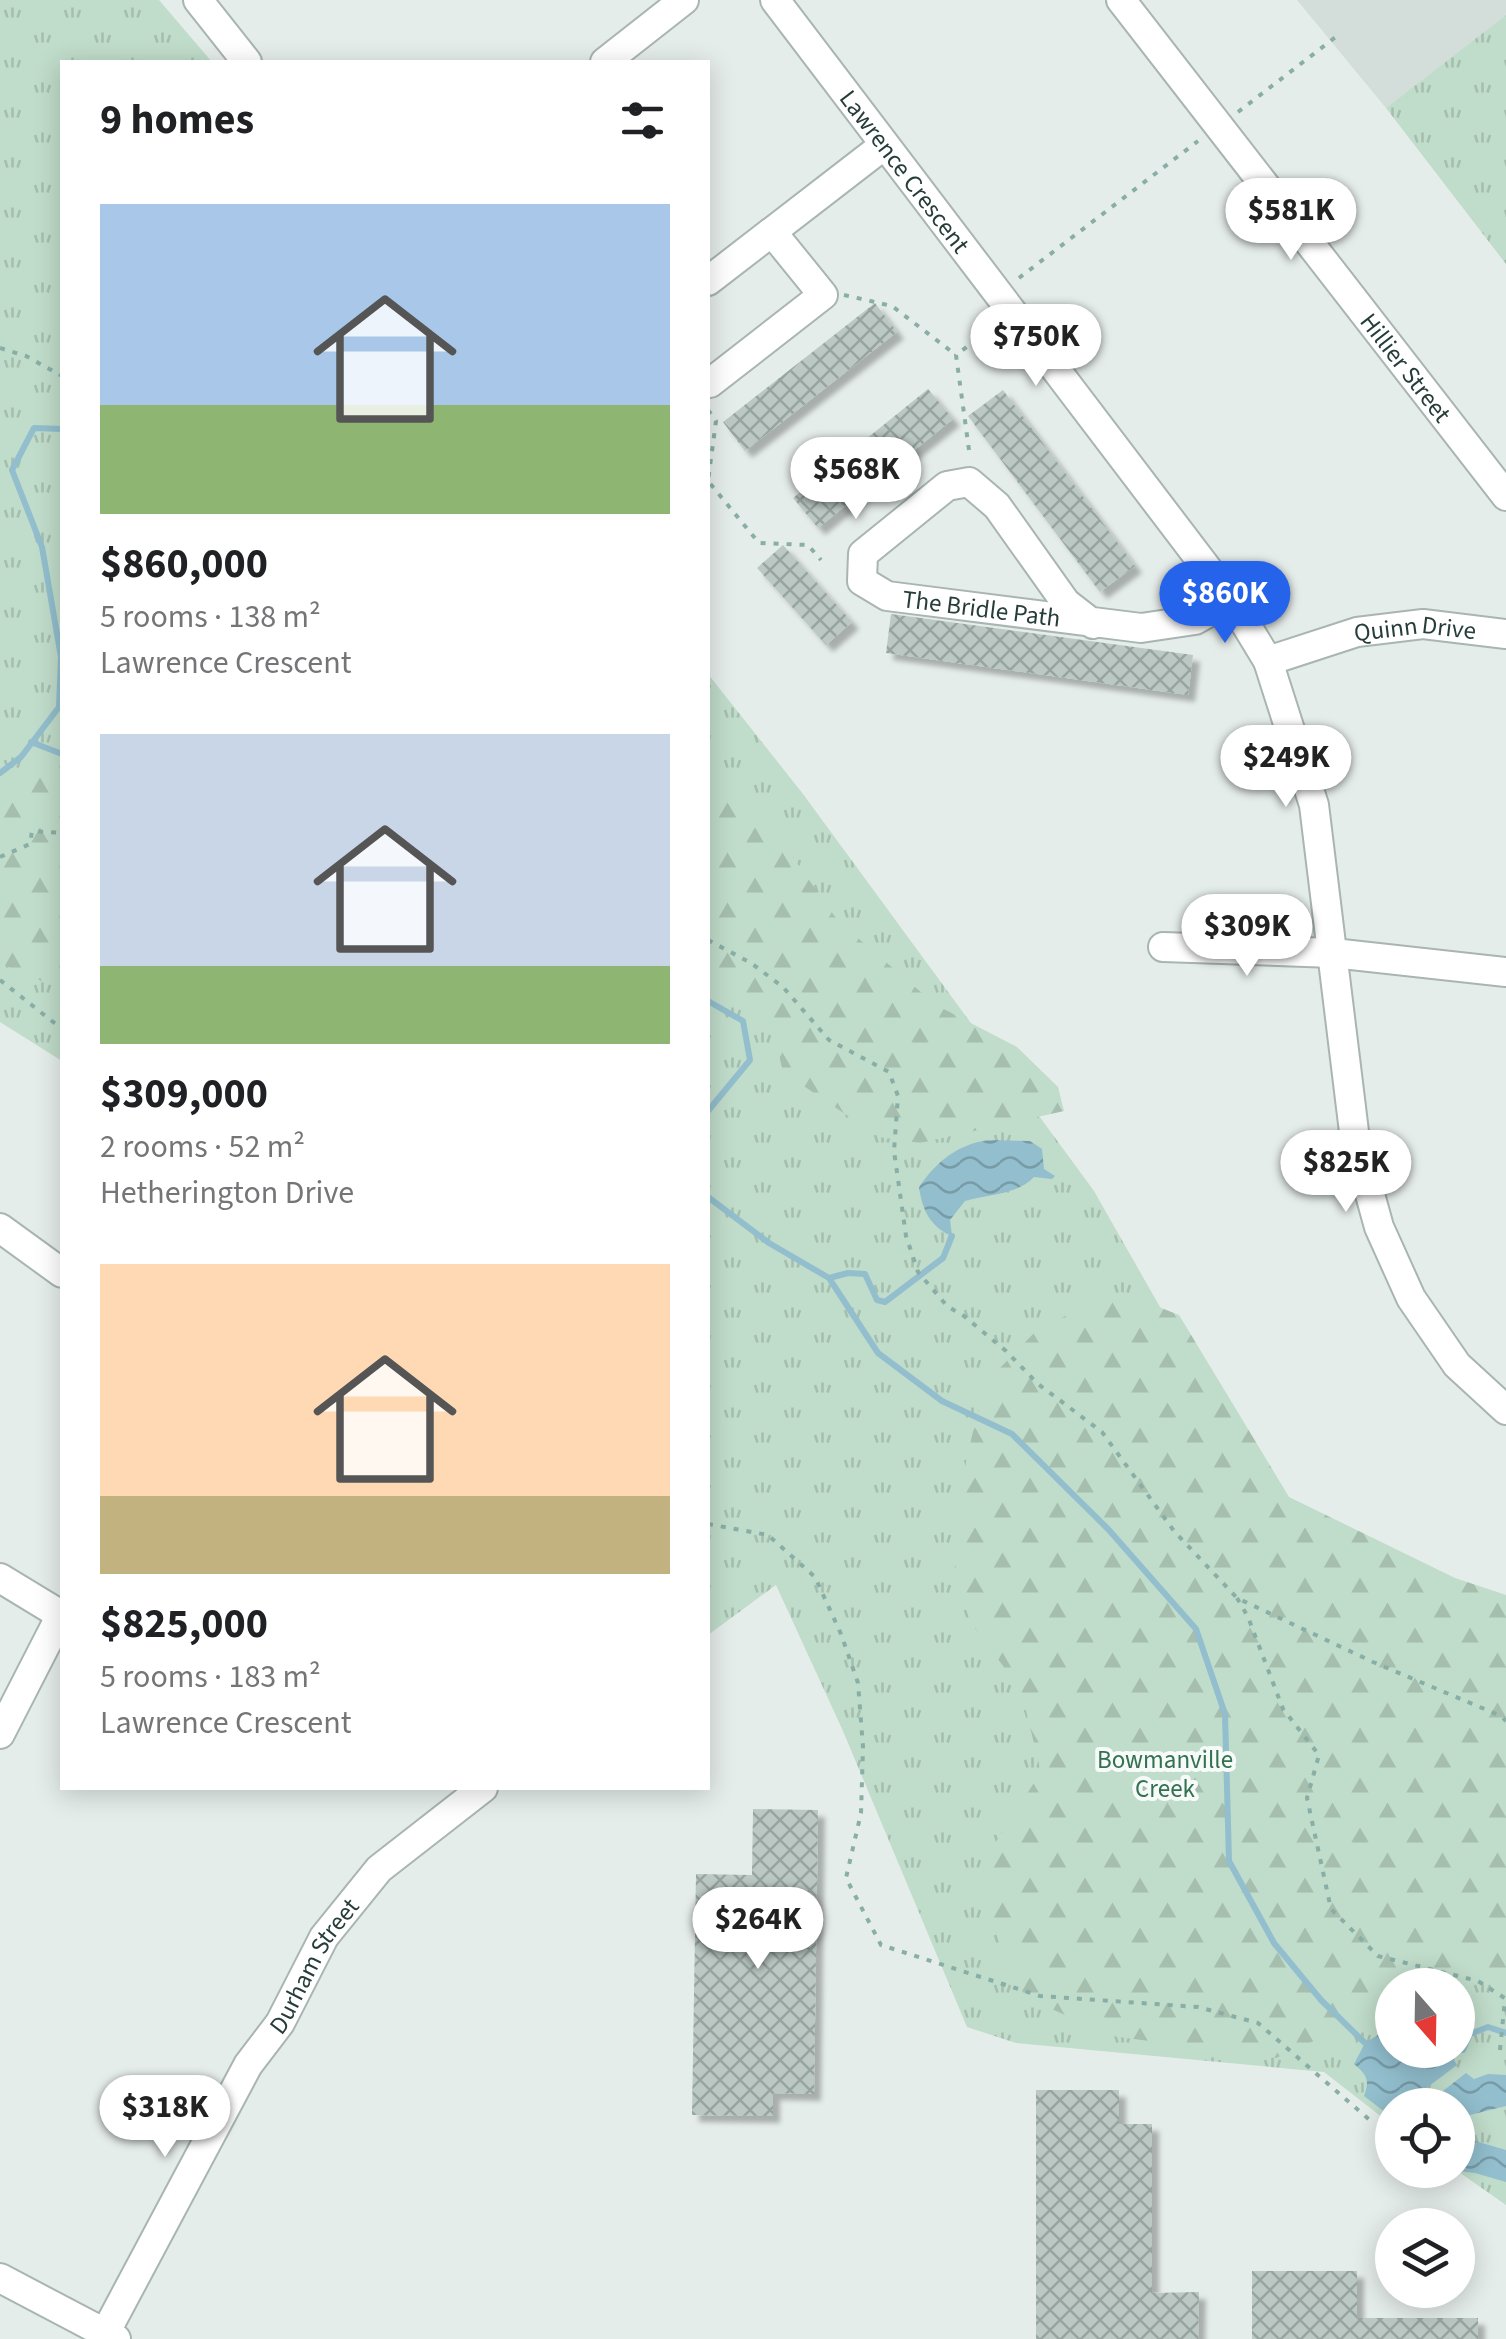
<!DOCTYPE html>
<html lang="en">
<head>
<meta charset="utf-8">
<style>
	body { margin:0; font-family:"Source Sans 3",sans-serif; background:#f6f6f6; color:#202124; height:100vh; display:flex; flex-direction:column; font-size:38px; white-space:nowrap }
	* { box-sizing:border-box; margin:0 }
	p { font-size:32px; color:#757577 }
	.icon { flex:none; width:55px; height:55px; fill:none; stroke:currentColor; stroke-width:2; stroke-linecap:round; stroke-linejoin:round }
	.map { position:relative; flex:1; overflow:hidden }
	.sheet { position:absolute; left:60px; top:60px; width:650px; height:1730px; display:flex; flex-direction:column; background:#fff; border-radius:0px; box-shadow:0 5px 25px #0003 }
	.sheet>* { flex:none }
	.needle { width:65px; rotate:160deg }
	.tools { position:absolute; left:1375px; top:1968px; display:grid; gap:20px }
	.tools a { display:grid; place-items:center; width:100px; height:100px; border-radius:50%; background:#fff; box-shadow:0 5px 25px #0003; font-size:50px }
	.price { position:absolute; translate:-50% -85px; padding:0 22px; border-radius:35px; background:#fff; color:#222; font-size:32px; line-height:65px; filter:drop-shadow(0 2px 5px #0008) }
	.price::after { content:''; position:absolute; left:50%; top:60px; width:30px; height:22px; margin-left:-15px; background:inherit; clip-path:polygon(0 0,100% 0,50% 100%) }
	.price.current { background:#2563eb; color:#fff }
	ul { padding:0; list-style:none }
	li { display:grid; align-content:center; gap:20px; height:530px; padding:0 40px }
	li span { display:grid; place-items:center; height:310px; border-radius:0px; color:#555 }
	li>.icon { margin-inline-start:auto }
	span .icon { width:180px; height:180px; fill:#fffc; stroke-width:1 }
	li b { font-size:42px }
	h2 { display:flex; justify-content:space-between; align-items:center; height:120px; padding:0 40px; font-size:42px }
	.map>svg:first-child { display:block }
	.built { fill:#d3ddd9 }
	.grass { fill:url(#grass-tufts); fill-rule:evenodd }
	.forest { fill:url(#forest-firs) }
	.water { fill:url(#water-waves) }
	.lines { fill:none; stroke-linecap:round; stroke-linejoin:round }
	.stream { stroke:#92becd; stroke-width:6 }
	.building { fill:url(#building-cross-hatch); filter:url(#shadow) }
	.minor-casing { stroke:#a8b5b1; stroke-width:32 }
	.path { stroke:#88aea6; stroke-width:4; stroke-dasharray:5 8; stroke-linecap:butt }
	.minor { stroke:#fff; stroke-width:28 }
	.labels { text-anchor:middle; stroke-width:8; stroke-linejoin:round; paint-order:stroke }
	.street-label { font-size:25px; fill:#263d39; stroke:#f6faf8 }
	.park-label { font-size:25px; fill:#337151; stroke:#f6faf8 }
</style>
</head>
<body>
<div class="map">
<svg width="1506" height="2339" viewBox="0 0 1506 2339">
	<defs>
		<pattern id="grass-tufts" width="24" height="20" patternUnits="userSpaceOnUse" patternTransform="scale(2.5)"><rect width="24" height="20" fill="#c0dcca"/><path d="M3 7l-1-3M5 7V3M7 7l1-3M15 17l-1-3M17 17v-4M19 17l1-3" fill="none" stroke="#a5beae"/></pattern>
		<pattern id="forest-firs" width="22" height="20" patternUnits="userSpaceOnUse" patternTransform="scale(2.5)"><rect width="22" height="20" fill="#c0dcca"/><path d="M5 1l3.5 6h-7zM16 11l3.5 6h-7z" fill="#a5beae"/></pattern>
		<pattern id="water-waves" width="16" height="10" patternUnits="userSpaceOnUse" patternTransform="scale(2.5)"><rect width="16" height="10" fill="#92becd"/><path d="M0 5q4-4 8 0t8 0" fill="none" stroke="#779ca7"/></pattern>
		<pattern id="building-cross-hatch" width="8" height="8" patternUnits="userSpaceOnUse" patternTransform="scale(2.5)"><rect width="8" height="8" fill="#bbc8c4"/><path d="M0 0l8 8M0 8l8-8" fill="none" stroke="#98a4a0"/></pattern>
		<filter id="shadow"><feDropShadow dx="7" dy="7" stdDeviation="2.5" flood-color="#0004"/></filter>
	</defs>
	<rect width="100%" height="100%" fill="#e5edea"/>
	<path class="built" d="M1297 0H1506V15L1386 108Z"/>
	<path class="grass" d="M0 0H159L212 62H62V1061L0 1022Z
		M1506 15V264L1386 108Z
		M708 674 803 794 1094 1191 1276 1511 1506 1618V2205L1456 2170 1458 2105H1392V2125L1324 2072 1016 2043 967 2027 843 1731 776 1585 708 1635ZM1392 1985H1458V2050H1392Z"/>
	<path class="forest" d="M62 734V986L35 979 0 963V793L29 789Z
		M708 778 780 839 838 921 936 1005 1017 1047 1058 1087 1064 1111 920 1143 879 1137 783 1072 768 1008 708 989Z
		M1121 1292 1179 1315 1289 1497 1455 1578 1506 1595V1994L1470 1971 1439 1985H1392V2006L1276 2058 1112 2036 1025 1997 986 1911 992 1848 1041 1772 1021 1690 971 1623 954 1575 966 1462 977 1414 1000 1368 1040 1327Z"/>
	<path class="water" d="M989 1140 1030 1141 1042 1149 1044 1169 1055 1176 1052 1179 1034 1177C1017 1195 989 1194 965 1201L950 1220 952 1236C930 1227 922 1209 919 1187 937 1161 958 1144 989 1140Z
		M1392 2026V2050H1455L1454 2060 1457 2065 1404 2105H1392L1390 2116 1364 2096C1370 2080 1367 2075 1354 2064L1365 2043Z
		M1466 2073 1474 2079 1488 2074 1506 2075V2106L1458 2118V2105H1425Z
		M1458 2136 1506 2150V2182L1475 2173 1447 2170H1458Z"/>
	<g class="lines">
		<path class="stream" d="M31 742 62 754
			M0 773 21 757 59 707 61 657 42 547 12 470 34 428 62 429
			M708 1001 743 1021 750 1060 708 1111
			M708 1197 769 1243 829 1278 878 1353 942 1401 1012 1434 1108 1529 1196 1629 1225 1714 1229 1861 1274 1943 1321 2000 1365 2043
			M829 1278 848 1273 865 1274 877 1300 885 1302 943 1258 952 1236
			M1458 2049 1463 2050 1470 2034 1488 2027 1506 2033"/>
	</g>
	<path class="building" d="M875 303 897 332 745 451 723 422Z
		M928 389 953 419 818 528 793 498Z
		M1003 390 1135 566 1100 592 968 416Z
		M783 545 852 622 826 645 757 568Z
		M891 614 1193 655 1188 695 886 653Z
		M753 1809 818 1810 814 2094 773 2093V2116L692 2115 696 1874 752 1875Z
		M1036 2090H1119V2124H1152V2293L1199 2292 1198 2339H1036Z
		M1252 2271H1357V2318H1478V2339H1252Z"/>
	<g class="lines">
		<g class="minor-casing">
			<g id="minor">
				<path d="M198 0 247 62"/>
				<path id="s1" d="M775 0 1231 600 1268 661 1314 805 1355 1140 1379 1227 1411 1298 1457 1365 1506 1410"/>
				<path id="s2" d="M1121 0 1506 496"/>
				<path d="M605 62 684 0"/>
				<path d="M708 281 883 146"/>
				<path d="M708 380 710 383 823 295 772 232"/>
				<path id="s3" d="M1093 624 1066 603 997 506 969 482 947 486 863 554 862 581 887 596 1141 628 1195 620 1231 600"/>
				<path id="s4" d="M1268 661 1357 632 1423 624 1506 634"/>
				<path d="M1163 947 1333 953 1506 972"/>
				<path d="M0 1228 62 1273"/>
				<path d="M0 1578 61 1615"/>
				<path d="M0 1734 62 1613"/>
				<path d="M0 2278 116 2339"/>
				<path id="s5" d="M102 2339 248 2065 280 2023 324 1937 379 1869 483 1788"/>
			</g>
		</g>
		<path class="path" d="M1238 112 1337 36
			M1019 278 1198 141
			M844 295 892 306 956 355
			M0 348 26 356 62 376
			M708 410 716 421 708 481 759 543 808 545 821 560
			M969 450 956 355 992 328
			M0 857 30 844 32 831 62 833
			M708 940 751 963 783 987 829 1040 889 1072 898 1096 894 1151 906 1236 918 1272 947 1306 964 1316 1006 1351 1038 1384 1102 1432 1174 1531 1237 1598 1373 1662 1501 1716 1506 1721
			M0 980 62 1029
			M708 1524 768 1535 815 1577 841 1634 858 1683 863 1747 861 1813 846 1878 881 1945 1040 1996 1198 2007 1258 2023 1372 2122
			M1237 1598 1248 1617 1283 1709 1319 1755 1307 1798 1331 1909 1378 1956 1478 1981 1506 1999
			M1500 2050 1505 1999"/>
		<use href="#minor" class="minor"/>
	</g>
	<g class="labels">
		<g class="street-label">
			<text dy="9" stroke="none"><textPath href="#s1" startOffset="215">Lawrence Crescent</textPath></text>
			<text dy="9" stroke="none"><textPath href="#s2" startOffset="465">Hillier Street</textPath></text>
			<text dy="9" stroke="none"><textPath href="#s3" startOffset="472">The Bridle Path</textPath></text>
			<text dy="9" stroke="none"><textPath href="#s4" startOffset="152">Quinn Drive</textPath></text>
			<text dy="9" stroke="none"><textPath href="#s5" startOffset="430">Durham Street</textPath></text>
		</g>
		<g class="park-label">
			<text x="1165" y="1768">Bowmanville<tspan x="1165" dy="29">Creek</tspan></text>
		</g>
	</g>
</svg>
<div class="tools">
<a><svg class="needle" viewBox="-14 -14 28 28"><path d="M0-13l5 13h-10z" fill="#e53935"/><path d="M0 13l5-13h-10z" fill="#757577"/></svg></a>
<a><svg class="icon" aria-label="locate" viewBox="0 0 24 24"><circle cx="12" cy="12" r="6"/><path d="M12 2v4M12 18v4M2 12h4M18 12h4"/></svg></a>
<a><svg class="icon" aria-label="layers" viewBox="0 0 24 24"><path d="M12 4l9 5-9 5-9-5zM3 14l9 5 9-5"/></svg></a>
</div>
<b class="price" style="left:1291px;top:263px">$581K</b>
<b class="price" style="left:1036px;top:389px">$750K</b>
<b class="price" style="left:856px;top:522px">$568K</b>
<b class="price current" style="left:1225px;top:646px">$860K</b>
<b class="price" style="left:1286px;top:810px">$249K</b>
<b class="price" style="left:1247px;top:979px">$309K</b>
<b class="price" style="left:1346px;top:1215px">$825K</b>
<b class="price" style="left:758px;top:1972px">$264K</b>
<b class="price" style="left:165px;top:2160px">$318K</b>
<section class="sheet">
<h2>9 homes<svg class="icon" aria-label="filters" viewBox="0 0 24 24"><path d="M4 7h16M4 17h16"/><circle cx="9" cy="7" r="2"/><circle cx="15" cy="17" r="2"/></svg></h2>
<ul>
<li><span style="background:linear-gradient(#a9c7e8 65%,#8fb573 0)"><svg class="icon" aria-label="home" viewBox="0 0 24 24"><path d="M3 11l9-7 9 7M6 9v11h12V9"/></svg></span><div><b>$860,000</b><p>5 rooms · 138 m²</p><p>Lawrence Crescent</p></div></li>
<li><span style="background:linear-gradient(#c9d6e8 75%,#8fb573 0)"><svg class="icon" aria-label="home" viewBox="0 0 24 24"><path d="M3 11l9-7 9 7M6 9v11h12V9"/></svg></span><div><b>$309,000</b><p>2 rooms · 52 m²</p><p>Hetherington Drive</p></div></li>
<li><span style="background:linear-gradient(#ffd9b3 75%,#c2b280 0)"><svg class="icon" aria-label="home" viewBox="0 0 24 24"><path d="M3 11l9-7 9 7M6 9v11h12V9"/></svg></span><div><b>$825,000</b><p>5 rooms · 183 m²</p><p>Lawrence Crescent</p></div></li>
</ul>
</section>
</div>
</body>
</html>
